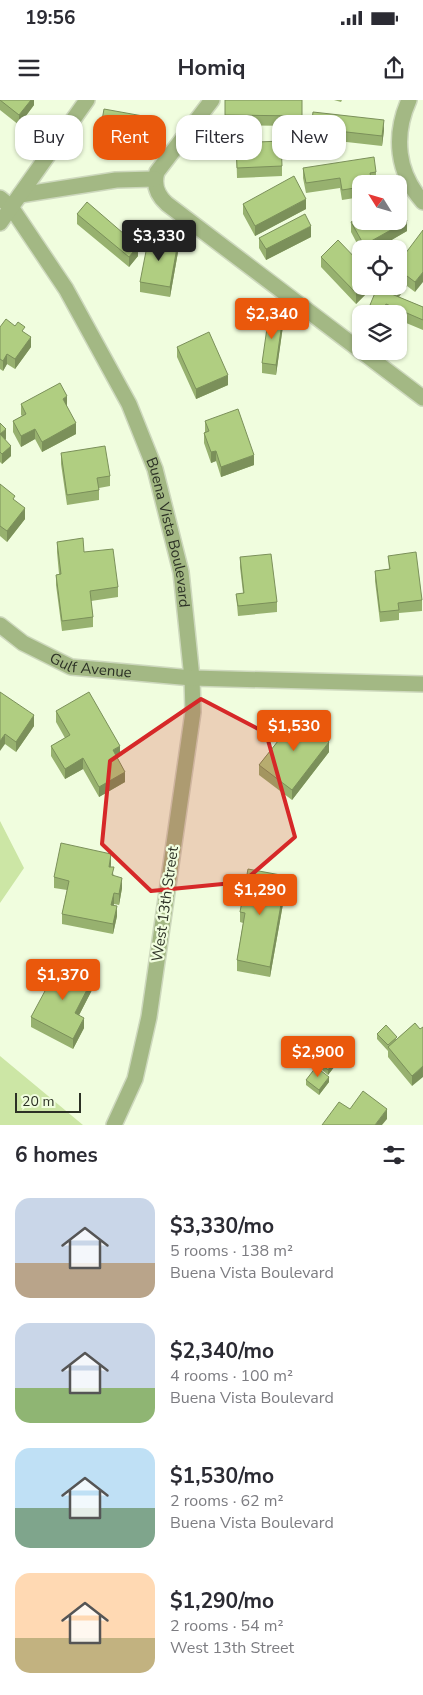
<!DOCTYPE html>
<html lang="en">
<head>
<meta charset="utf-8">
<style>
	body { margin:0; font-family:"Nunito Sans",sans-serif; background:#f7f7f7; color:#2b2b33; height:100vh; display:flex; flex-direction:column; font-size:19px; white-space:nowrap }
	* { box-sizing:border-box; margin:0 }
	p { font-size:16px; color:#7c7c81 }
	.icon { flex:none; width:28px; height:28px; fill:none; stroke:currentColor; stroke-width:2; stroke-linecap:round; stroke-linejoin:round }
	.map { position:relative; height:1025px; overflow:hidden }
	.drawer { display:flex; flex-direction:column; background:#fff; flex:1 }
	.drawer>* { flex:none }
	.top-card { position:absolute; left:15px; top:15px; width:394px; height:45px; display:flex; gap:10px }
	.needle { width:32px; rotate:307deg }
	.controls { position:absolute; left:352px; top:75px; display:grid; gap:10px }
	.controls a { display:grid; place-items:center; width:55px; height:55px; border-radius:10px; background:#fff; box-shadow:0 1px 4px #0004; font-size:25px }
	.scale { position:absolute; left:15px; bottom:12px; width:66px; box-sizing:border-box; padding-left:5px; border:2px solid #2c3125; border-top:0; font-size:14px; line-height:18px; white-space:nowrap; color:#2c3125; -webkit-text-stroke:4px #f0fdde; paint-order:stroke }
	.price { position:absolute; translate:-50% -42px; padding:0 11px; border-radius:5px; background:#ea580c; color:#fff; font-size:16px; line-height:32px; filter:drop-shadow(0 1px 2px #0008) }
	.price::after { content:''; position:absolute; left:50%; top:30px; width:15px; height:11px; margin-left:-8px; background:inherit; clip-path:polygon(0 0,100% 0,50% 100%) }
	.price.selected { background:#222; color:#fff }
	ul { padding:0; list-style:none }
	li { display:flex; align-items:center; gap:15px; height:125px; padding:0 15px }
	li span { display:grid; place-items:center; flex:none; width:140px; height:100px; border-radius:15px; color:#555 }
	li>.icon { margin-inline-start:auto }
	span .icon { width:60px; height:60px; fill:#fffc; stroke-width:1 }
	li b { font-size:21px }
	h2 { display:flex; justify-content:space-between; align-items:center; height:60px; padding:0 15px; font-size:21px }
	.chip { padding:0 18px; border-radius:15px; background:#fff; box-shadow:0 1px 4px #0004; font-size:18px; line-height:45px }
	.chip.selected { background:#ea580c; color:#fff }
	.status { display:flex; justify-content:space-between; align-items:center; height:35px; padding:0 25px; background:#fff; direction:ltr }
	.status svg { height:14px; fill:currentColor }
	header { display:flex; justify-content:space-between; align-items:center; height:65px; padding:0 15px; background:#fff; font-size:22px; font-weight:700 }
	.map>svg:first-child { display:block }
	.green { fill:#cce6a5 }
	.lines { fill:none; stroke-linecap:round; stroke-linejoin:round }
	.minor-casing { stroke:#cdd8bd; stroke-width:18 }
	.minor { stroke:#a3b884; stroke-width:15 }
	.wall { fill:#97b16f }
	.shaded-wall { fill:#7b905a }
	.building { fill:#b0ce81; stroke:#7b905a }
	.marked { fill:#d62828; fill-opacity:0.2; stroke:#d62828; stroke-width:4; stroke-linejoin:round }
	.labels { text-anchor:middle; stroke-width:4.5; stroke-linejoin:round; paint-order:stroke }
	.street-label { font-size:15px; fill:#2c3125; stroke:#f0fdde }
</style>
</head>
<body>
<div class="status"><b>19:56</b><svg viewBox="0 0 49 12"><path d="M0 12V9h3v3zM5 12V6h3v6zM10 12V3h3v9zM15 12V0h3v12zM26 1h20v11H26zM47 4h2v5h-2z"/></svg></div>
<header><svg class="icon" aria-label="menu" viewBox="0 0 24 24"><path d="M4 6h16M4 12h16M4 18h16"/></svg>Homiq<svg class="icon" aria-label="share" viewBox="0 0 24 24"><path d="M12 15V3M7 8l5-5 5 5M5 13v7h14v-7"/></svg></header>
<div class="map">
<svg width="423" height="1025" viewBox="0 0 423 1025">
	<rect width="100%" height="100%" fill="#f0fdde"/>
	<path class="green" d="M0 721 24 768 0 803Z
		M0 956 83 1025H0Z"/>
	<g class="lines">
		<g class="minor-casing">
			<g id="minor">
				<path d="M212 0 157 72C153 85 157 95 167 104L423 298"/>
				<path d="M409 0C393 36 397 73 423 102"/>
				<path d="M20 95 116 80 155 79"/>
				<path id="s1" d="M0 98 11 107 66 189 129 304 155 369 181 472 192 578 193 612 149 917 135 979 114 1025"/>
				<path d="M0 123 87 0"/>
				<path id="s2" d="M0 525 23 543 71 567 192 578 423 584"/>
			</g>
		</g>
		<use href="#minor" class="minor"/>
	</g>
	<path class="wall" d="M0 0H34V5L19 25 0 10Z
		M225 0H302V26L225 25Z
		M334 0H342L341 2Z
		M101 26 154 28 151 46 101 37Z
		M311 28 384 30 382 46 311 38Z
		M245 34 258 42 282 66V76L237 78 236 43H245Z
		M303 68 376 72V83L361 84V97L342 100 340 88 306 93 303 78Z
		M243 104 306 109 255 136 243 114Z
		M77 114 138 156 129 167 77 124Z
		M351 122 407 131 376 149H361V151L351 132Z
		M423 130 415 192 407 186 399 197 423 207V230L399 220V214H370V205L387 192 385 190V186H399Z
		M311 137 266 160 259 148V138Z
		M178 152 170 197 140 192V182Z
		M321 157 373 186V187L356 204 321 167Z
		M283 226 276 275 262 273V263Z
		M0 227 25 233 31 247 15 269 7 264 3 271 0 269Z
		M177 247 228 285 196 299 177 257Z
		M21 304 67 307 76 334 42 352 35 339 21 347 13 332V321L22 316 21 315Z
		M205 321 254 365 221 377 216 361 211 363 204 343V333L205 332Z
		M0 323 11 356 2 364 0 362Z
		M61 353 110 376V386L99 388V400L67 405 61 364Z
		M0 384 15 401 25 419 7 442 0 436Z
		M57 442 84 452 118 487V497L91 501 93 517V527L62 531 56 485V475L59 474 57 452Z
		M388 456 422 500V511L399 513V520L380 522 375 481V471L389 469Z
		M240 457 277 502V512L238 516 236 494 243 493 240 467Z
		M0 592 34 626 16 652 5 644Z
		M56 611 120 656 117 658 125 682 99 697 83 669 65 679 51 656V646L65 638 56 622Z
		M278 625 329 652 292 700 259 675V665L281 637 278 635Z
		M111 764V767L114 776 122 788 119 805 114 804 113 805 117 816 113 834 62 824V814L67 790 54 788V777Z
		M286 787 270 877 237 871V860L243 823 240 822V812Z
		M92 890 79 915 84 928 73 949 31 927V917Z
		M415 923 412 986 388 957V951L377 939V934L397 939Z
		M338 962 328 975 321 969V964Z
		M306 980 329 982 319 995 306 985Z"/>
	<path class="shaded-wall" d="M31 0H34V5L19 25V15Z
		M154 18V28L151 46V36Z
		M384 20V30L382 46V36Z
		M306 99V109L255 136V126Z
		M407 121V131L376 149H364V145Z
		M311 126V137L266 160V149Z
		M178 142V152L170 197V187Z
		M138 146V156L129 167V157Z
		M423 172V182L415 192V182Z
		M407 176V186L397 199V189Z
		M363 186H373V187L356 204V193Z
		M386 204V214H383V210Z
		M283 216V226L276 275V265Z
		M31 237V247L15 269V259Z
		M7 254V264L3 271V261Z
		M228 275V285L196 299V289Z
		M67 296V307L63 299Z
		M76 323V334L42 352V342Z
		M6 329V339L0 344V334Z
		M35 329V339L21 347V336Z
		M11 346V356L2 364V354Z
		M216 351V361L211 363V352Z
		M254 355V365L221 377V367Z
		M25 408V419L7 442V431Z
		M34 615V626L16 652V642Z
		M5 634V644L0 651V641Z
		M329 642V652L292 700V690Z
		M120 646V656L113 661V650Z
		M83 658V669L65 679V669Z
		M125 672V682L99 697V687Z
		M111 754V764L109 777V767Z
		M286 776V787L270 877V867Z
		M122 778V788L119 805V794Z
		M114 793V804L111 815V805Z
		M117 806V816L113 834V824Z
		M92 880V890L75 923V913Z
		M84 918V928L73 949V939Z
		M338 957V962L328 975V970Z
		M423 966V977L412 986V976Z
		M329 977V982L319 995V990Z
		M387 1009V1019L382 1025H375Z"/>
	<path class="building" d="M0 0H31L19 15Z
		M225 0H302V16L225 15Z
		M104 9 154 18 151 36 101 26Z
		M313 12 384 20 382 36 311 28Z
		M258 33V42L281 41 282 66 237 68 236 43H245V34Z
		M374 57 376 72 370 73 372 84H361V87L342 90 340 78 306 83 303 68Z
		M294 76 306 99 255 126 243 104Z
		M87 102 138 146 129 157 77 114Z
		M399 106 407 121 364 145 351 122 361 116V121H399Z
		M305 114 311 126 266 149 259 138Z
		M423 130V172L415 182 407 176 399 186V162Z
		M149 136 178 142 170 187 140 182Z
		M338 140 361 164V186H363L356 193 321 157Z
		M377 188 423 207V220L386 204 383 210 370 205Z
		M269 214 283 216 276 265 262 263Z
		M6 219 15 226 18 222 25 227 22 231 31 237 15 259 7 254 3 261 0 259V227Z
		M209 232 228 275 196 289 177 247Z
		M60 283 67 296 63 299 76 323 42 342 35 329 21 336 13 321 26 314 21 304Z
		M238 309 254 355 221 367 216 351 211 352 204 333 209 331 205 321Z
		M0 323 6 329 0 334 11 346 2 354 0 352Z
		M105 346 110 376 97 378 99 390 67 395 61 353Z
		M0 384 15 396 13 399 25 408 7 431 0 426Z
		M83 438 84 452 113 449 118 487 90 491 93 517 62 521 56 475 61 474 57 442Z
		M416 452 422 500 398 503 399 510 380 512 375 471 390 469 388 456Z
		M271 454 277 502 238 506 236 494 244 493 240 457Z
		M0 592 34 615 16 642 5 634 0 641Z
		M89 592 120 646 113 650 125 672 99 687 83 658 65 669 51 646 70 635 56 611Z
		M289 612 329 642 292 690 259 665 286 631 278 625Z
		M61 743 111 754 109 767H114L112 775 122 778 119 794 114 793 111 805 117 806 113 824 62 814 69 781 54 777Z
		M248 769 286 776 270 867 237 860 245 813 240 812Z
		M60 863 92 880 75 913 84 918 73 939 31 917Z
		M415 923 420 929 423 927V966L412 976 388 947Z
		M386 925 397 937 388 945 377 934Z
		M332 951 338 957 328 970 321 964Z
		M316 967 329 977 319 990 306 980Z
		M363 991 387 1009 375 1025H322L339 1002 350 1009Z"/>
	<path class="marked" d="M201 599 266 633 295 737 243 782 151 791 102 744 110 661Z"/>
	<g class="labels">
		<g class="street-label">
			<text dy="5" stroke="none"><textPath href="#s1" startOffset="379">Buena Vista Boulevard</textPath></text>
			<text dy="5" stroke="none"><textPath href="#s2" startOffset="102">Gulf Avenue</textPath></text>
			<text transform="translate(165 804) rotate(-82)" y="5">West 13th Street</text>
		</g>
	</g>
</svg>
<div class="controls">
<a><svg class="needle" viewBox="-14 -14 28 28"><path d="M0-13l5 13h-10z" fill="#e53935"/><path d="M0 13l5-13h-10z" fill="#7c7c81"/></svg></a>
<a><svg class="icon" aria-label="locate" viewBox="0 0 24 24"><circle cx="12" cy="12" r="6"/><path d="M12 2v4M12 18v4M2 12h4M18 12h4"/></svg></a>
<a><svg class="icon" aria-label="layers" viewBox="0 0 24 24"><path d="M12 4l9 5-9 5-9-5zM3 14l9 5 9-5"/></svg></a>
</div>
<div class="scale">20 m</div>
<b class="price selected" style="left:159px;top:162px">$3,330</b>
<b class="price" style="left:272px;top:240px">$2,340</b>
<b class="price" style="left:294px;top:652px">$1,530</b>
<b class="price" style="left:260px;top:816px">$1,290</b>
<b class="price" style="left:63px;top:901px">$1,370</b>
<b class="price" style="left:318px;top:978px">$2,900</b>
<div class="top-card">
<a class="chip">Buy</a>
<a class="chip selected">Rent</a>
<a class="chip">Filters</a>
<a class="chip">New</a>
</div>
</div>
<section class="drawer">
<h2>6 homes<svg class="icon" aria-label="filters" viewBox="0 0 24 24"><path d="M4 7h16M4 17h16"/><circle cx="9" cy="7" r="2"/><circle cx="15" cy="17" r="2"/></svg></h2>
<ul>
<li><span style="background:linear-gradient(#c9d6e8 65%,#b9a48a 0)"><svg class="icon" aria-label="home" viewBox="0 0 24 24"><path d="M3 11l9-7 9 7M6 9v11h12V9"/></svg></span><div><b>$3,330/mo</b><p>5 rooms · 138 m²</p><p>Buena Vista Boulevard</p></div></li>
<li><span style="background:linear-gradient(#c9d6e8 65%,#8fb573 0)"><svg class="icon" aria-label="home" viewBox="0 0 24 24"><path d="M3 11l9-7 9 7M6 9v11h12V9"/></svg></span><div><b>$2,340/mo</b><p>4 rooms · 100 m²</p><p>Buena Vista Boulevard</p></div></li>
<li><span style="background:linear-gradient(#bfe0f5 60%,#7fa58c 0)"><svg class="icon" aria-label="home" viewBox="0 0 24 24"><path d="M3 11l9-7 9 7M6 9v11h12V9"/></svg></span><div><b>$1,530/mo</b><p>2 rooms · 62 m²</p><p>Buena Vista Boulevard</p></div></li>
<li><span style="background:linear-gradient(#ffd9b3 65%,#c2b280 0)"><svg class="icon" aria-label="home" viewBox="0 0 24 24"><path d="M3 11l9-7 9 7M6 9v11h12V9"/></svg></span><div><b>$1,290/mo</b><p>2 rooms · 54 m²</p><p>West 13th Street</p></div></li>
</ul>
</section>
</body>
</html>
